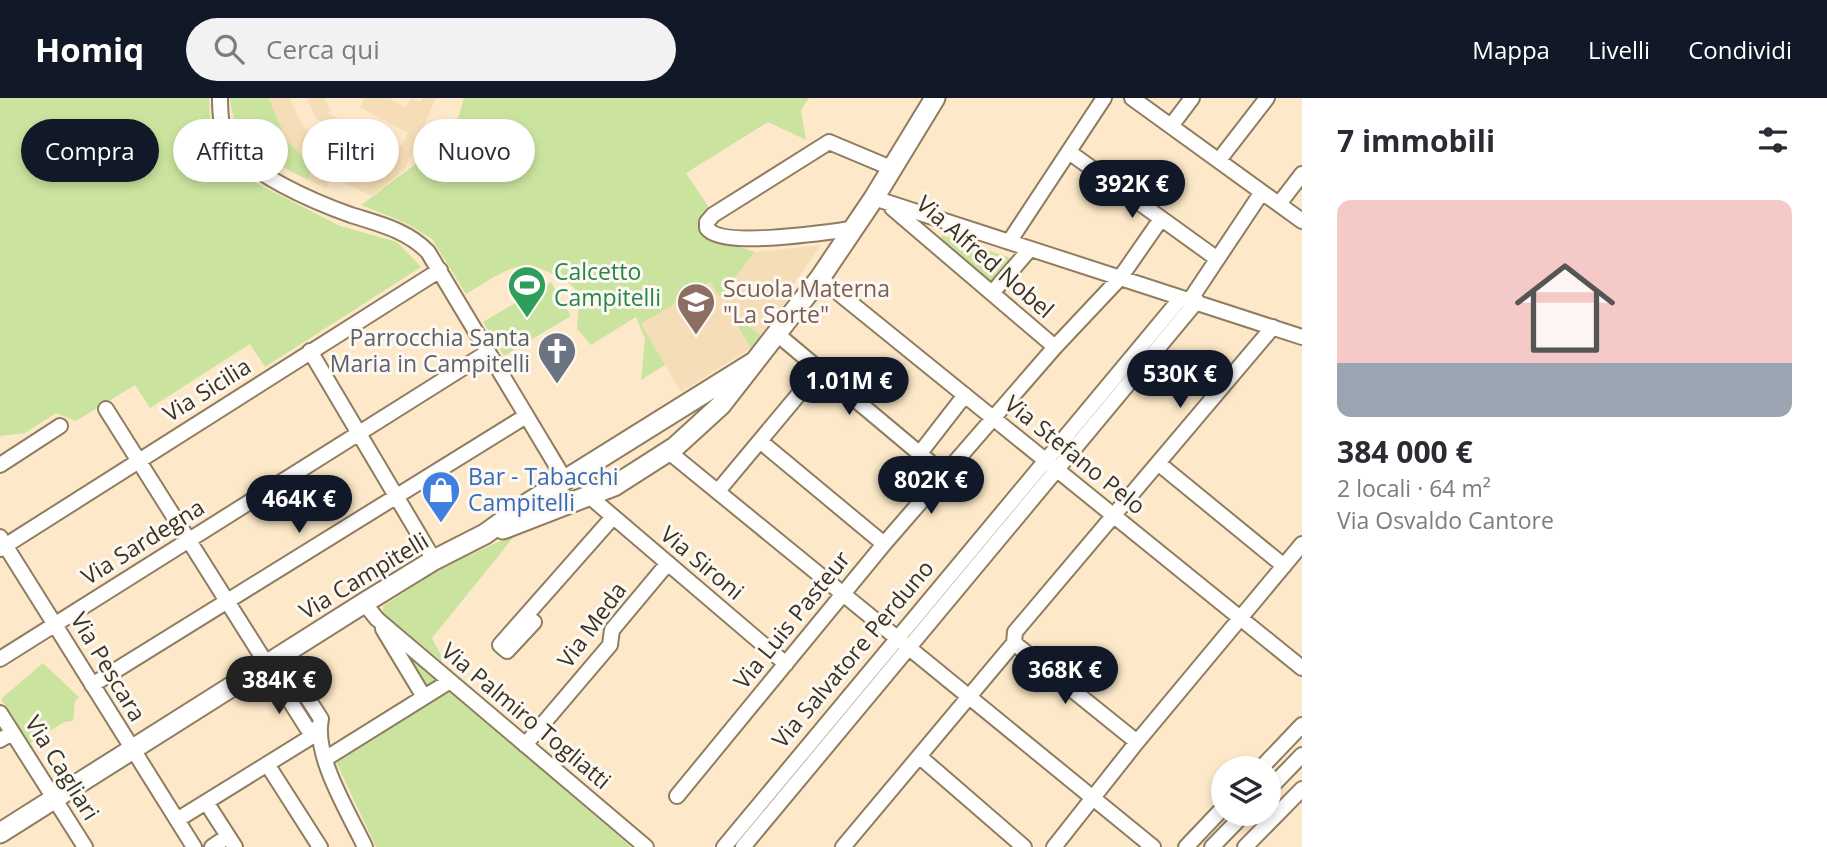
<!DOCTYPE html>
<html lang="it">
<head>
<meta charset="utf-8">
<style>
	body { margin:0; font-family:"Open Sans",sans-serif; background:#f2f2f3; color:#2b2b33; height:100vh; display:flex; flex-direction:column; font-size:26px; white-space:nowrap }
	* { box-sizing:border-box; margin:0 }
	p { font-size:23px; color:#7c7c81 }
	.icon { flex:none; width:38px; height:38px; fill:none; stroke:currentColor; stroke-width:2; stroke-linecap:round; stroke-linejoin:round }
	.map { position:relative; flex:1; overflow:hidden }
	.panel { display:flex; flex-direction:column; background:#fff; width:525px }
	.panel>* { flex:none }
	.hud { position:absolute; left:21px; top:21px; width:665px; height:63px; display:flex; gap:14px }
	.buttons { position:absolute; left:1211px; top:658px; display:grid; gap:14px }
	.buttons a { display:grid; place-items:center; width:70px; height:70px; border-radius:50%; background:#fff; box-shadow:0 4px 10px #0003; font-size:35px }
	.price { position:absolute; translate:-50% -60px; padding:0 16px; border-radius:24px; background:#111827; color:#fff; font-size:23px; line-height:46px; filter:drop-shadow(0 2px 4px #0008) }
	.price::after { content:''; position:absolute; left:50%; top:42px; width:21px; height:16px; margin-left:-10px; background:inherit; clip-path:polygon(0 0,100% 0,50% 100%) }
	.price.current { background:#222; color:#fff }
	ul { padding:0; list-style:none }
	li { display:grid; align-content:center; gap:14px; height:371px; padding:0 35px }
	li span { display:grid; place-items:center; height:217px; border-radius:14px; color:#555 }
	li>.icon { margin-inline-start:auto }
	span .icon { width:126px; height:126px; fill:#fffc; stroke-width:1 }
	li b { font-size:30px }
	h2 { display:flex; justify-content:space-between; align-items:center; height:84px; padding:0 35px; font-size:30px }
	.chip { padding:0 24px; border-radius:32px; background:#fff; box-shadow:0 4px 10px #0003; font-size:24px; line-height:63px }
	.chip.current { background:#111827; color:#fff }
	header { display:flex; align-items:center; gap:42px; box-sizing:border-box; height:98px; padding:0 35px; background:#111827; color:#fff }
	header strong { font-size:33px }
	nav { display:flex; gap:38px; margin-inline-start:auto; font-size:24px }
	.search { width:490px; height:63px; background:#f2f2f3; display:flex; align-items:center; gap:18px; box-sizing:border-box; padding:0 24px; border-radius:38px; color:#7c7c81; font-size:26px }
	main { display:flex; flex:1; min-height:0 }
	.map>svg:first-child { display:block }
	.built { fill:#f5deb7 }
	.green { fill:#cae49f }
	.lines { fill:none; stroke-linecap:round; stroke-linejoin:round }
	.street-casing { stroke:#8f7d60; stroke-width:18 }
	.secondary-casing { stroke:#8f7d60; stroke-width:23 }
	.street { stroke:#fff; stroke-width:14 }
	.secondary { stroke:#fff; stroke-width:19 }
	.labels { text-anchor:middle; stroke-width:6; stroke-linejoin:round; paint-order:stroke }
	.street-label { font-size:23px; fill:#393225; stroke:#fdf9f2 }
	.leisure-label { font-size:23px; fill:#27864d; stroke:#fdf9f2; text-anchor:start }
	.education-label { font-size:23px; fill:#785e54; stroke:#fdf9f2; text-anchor:start }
	.worship-label { font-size:23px; fill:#5b616d; stroke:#fdf9f2; text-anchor:end }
	.shop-label { font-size:23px; fill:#366cbe; stroke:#fdf9f2; text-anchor:start }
</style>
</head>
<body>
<header>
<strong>Homiq</strong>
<div class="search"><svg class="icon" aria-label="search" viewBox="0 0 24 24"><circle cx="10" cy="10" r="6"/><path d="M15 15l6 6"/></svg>Cerca qui</div>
<nav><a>Mappa</a><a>Livelli</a><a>Condividi</a></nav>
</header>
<main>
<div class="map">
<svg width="1302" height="749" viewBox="0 0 1302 749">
	<rect width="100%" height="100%" fill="#fde9c9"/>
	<path class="built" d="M269 0H290L302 27 327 50 338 56 341 51 383 73 390 59 346 36 353 24 401 48 408 35 360 9 365 0H389L406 9 411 0 420 4 422 0H436L405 72 371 98 332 78 326 90 308 82 313 68 286 42Z
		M306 0H324L331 12 328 15 341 22 334 35 316 20Z
		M821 147 791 190 794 193 761 237 733 221 751 250 681 294 641 226 710 183 720 199 755 154Z"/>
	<path class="green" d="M0 0H209L211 41 248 81 340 128 397 144 421 169 265 269 250 246 150 310 135 287 76 323 56 315 25 335 0 338Z
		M230 0H269L286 42 313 68 308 82C267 60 235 52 230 0Z
		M464 0H809L801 12 806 42 768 24 686 75 708 108 707 138 755 154 720 199 710 184 641 226 665 267 641 282 645 241 636 219 591 247 577 231C579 195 584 189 546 173 539 171 532 166 525 167 505 170 484 186 466 196L432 141 406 125 361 107 453 38Z
		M943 137 1011 160 991 186 938 142Z
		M551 184 571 218 504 258 483 224Z
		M732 219 761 237 751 250Z
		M516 436 432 540 443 561 441 563 383 515V508L447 467Z
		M409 558 438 582 428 588Z
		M43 565 79 599 75 603 73 623 64 624 29 646 1 601Z
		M449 592 631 749H376L336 664Z"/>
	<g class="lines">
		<g class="street-casing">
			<path id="street" d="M220 0C220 13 221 31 227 42 245 75 317 105 351 117 379 126 407 132 428 154L565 382
				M1132 0 1302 123
				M1171 28 1192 0
				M1069 54 1216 160
				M1219 62 1267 0
				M874 100 1302 239
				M1279 106 1302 76
				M892 110 1055 249
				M852 131C826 134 721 151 707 130V124L713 117 829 44 891 70
				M1009 144 1104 0
				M820 180 1302 570
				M992 195 1030 151
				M1190 202 1262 94
				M777 236 944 376
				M310 253 434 462
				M106 311 307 630 319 634
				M761 344 884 446
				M669 354 1153 749
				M920 355 965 297
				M1158 365 1284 468
				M0 367 60 328
				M582 372 595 396
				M718 393 819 272
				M589 398 786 566
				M0 439 194 749
				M0 451 440 172
				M364 505 377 521 646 749
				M526 518 534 524 507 553 500 547 613 419
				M383 531 424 599
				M1014 545 1137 644
				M281 558 321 621C313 658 349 715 365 749
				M0 561 488 254
				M92 587 526 318
				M0 615 85 749
				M0 642 12 635
				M525 647 610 547 612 532 668 465
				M920 659 1024 749
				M325 661 450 583
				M267 666 320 749
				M1261 670 1302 627
				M1269 691 1302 657
				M677 698 884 446 1055 249 1120 180 1161 121
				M206 704 235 749
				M177 722 319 634
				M212 749 228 738
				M724 749 1181 200
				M743 749 1197 203
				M843 749 1014 545 1015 534 1273 229
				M1054 749 1137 644 1302 446
				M1186 749 1223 710
				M1212 749 1244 716
				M1245 749 1302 691"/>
		</g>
		<g class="secondary-casing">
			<path id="secondary" d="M503 431 614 388 675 349 721 307 820 180 874 100 935 0
				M0 735 364 505 434 462 485 436 528 405 754 264"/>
		</g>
		<use href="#street" class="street"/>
		<use href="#secondary" class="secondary"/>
	</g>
	<defs>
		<g id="stadium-pin" transform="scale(2.0125)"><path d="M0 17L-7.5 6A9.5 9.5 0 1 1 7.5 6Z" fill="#2e9e5b" stroke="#fdf9f2"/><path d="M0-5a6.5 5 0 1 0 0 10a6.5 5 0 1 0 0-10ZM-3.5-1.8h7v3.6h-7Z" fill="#fff"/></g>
		<g id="school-pin" transform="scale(2.0125)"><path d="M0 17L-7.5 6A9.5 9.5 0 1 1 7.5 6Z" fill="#8d6e63" stroke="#fdf9f2"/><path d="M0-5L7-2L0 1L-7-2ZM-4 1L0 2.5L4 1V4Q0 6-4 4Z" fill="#fff"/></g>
		<g id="church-pin" transform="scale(2.0125)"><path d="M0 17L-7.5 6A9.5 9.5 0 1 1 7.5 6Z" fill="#6b7280" stroke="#fdf9f2"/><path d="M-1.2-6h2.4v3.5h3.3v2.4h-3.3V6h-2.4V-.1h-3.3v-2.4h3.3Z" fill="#fff"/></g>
		<g id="shop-pin" transform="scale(2.0125)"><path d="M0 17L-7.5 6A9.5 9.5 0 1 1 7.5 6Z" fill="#3f7fe0" stroke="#fdf9f2"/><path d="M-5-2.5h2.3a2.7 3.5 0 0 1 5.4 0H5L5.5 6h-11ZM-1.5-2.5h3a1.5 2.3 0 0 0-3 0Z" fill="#fff"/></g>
	</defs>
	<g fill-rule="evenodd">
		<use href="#stadium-pin" x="527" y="187"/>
		<use href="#school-pin" x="696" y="204"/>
		<use href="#church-pin" x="557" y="253"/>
		<use href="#shop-pin" x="441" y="392"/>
	</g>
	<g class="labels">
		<g class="street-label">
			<text transform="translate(985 159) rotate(41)" y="8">Via Alfred Nobel</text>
			<text transform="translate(207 292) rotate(-32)" y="8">Via Sicilia</text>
			<text transform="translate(1075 357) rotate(39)" y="8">Via Stefano Pelo</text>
			<text transform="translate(143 444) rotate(-32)" y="8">Via Sardegna</text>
			<text transform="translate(702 465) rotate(40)" y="8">Via Sironi</text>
			<text transform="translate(364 478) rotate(-31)" y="8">Via Campitelli</text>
			<text transform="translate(792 522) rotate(-51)" y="8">Via Luis Pasteur</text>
			<text transform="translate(592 527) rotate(-54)" y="8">Via Meda</text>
			<text transform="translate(853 556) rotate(-50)" y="8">Via Salvatore Perduno</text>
			<text transform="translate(108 569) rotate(59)" y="8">Via Pescara</text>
			<text transform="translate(526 618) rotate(40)" y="8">Via Palmiro Togliatti</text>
			<text transform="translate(62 670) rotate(58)" y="8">Via Cagliari</text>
		</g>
		<g class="leisure-label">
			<text x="554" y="182">Calcetto<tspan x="554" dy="26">Campitelli</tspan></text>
		</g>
		<g class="education-label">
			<text x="723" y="199">Scuola Materna<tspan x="723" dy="26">"La Sorte"</tspan></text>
		</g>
		<g class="worship-label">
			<text x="530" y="248">Parrocchia Santa<tspan x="530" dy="26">Maria in Campitelli</tspan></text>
		</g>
		<g class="shop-label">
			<text x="468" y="387">Bar - Tabacchi<tspan x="468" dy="26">Campitelli</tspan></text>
		</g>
	</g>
</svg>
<div class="buttons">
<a><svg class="icon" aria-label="layers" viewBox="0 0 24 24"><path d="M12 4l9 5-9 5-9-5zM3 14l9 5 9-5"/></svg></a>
</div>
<b class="price" style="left:1132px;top:122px">392K €</b>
<b class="price" style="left:1180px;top:312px">530K €</b>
<b class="price" style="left:849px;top:319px">1.01M €</b>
<b class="price" style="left:931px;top:418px">802K €</b>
<b class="price" style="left:299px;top:437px">464K €</b>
<b class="price" style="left:1065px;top:608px">368K €</b>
<b class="price current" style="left:279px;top:618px">384K €</b>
<div class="hud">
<a class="chip current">Compra</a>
<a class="chip">Affitta</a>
<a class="chip">Filtri</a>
<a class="chip">Nuovo</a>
</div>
</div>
<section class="panel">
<h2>7 immobili<svg class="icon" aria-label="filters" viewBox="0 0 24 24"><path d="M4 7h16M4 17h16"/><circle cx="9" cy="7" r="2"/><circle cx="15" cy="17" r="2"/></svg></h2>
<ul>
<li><span style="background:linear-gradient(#f6c9c9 75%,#9aa5b1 0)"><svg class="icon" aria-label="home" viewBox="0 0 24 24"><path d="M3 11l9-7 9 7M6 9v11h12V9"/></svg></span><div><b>384 000 €</b><p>2 locali · 64 m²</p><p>Via Osvaldo Cantore</p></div></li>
</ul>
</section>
</main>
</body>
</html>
